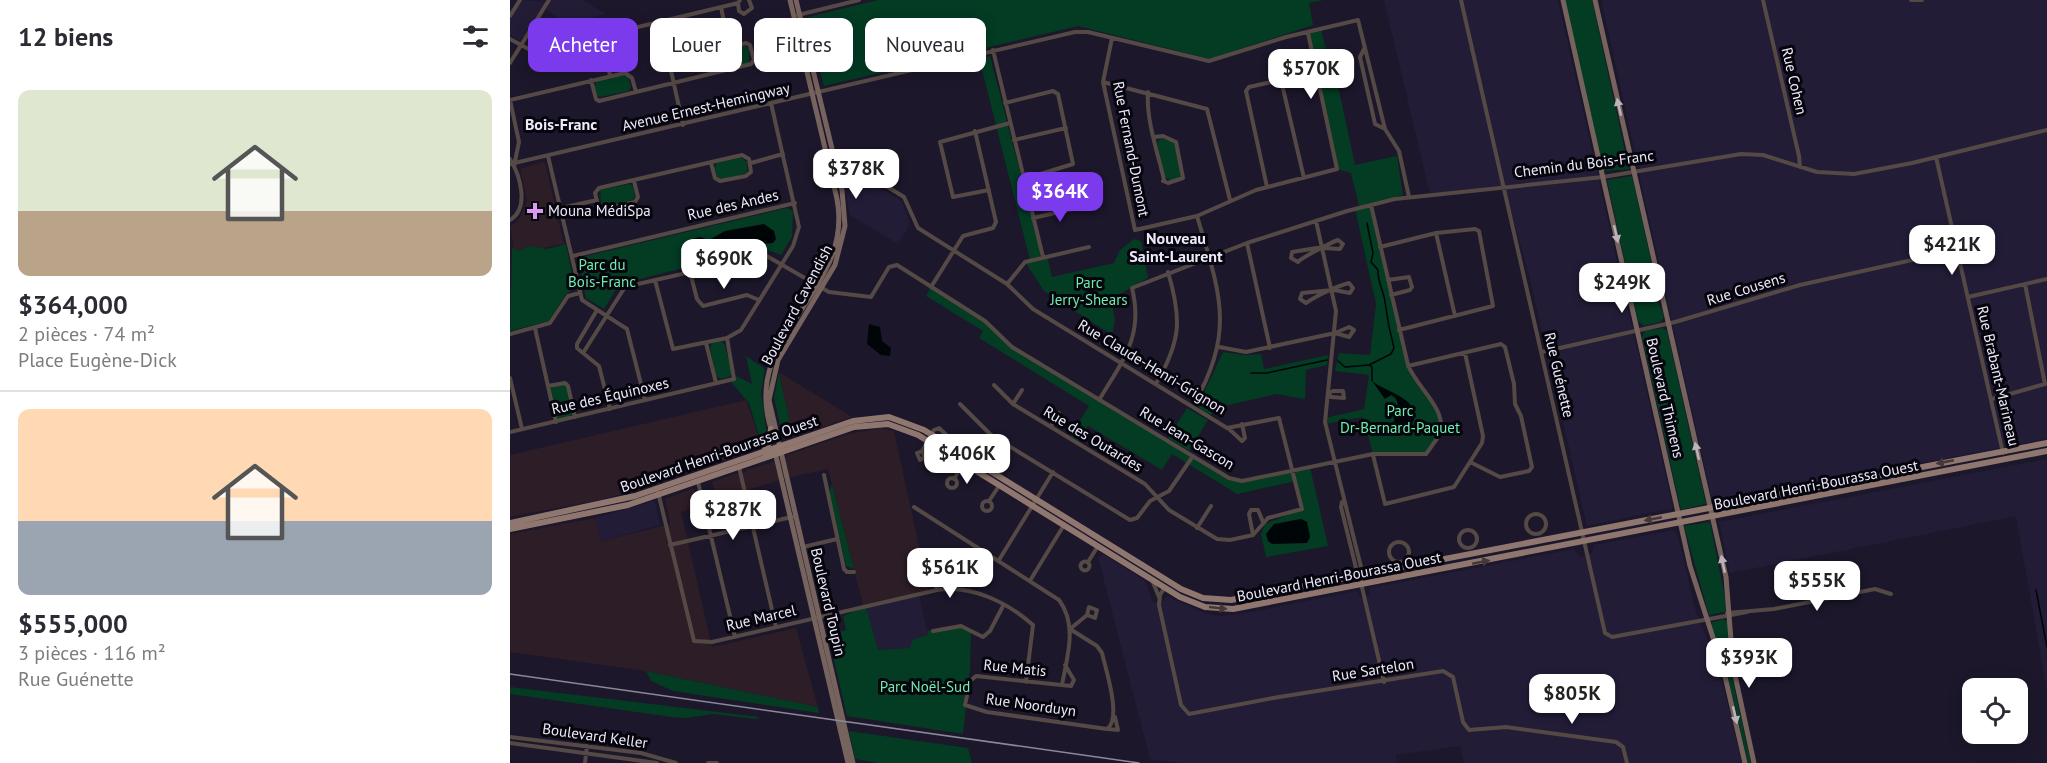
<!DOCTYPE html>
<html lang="fr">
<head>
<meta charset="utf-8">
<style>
	body { margin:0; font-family:"PT Sans",sans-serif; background:#f2f2f3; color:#2b2b33; height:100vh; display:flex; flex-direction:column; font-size:22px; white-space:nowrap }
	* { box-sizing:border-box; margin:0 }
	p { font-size:20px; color:#7c7c81 }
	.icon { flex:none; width:33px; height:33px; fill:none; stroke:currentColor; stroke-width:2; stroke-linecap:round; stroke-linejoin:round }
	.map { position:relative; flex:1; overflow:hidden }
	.sheet { display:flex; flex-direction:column; background:#fff; width:510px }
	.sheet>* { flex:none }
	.hud { position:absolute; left:18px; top:18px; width:570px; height:54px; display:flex; gap:12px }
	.controls { position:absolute; left:1452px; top:678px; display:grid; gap:12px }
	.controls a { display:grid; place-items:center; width:66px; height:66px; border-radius:12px; background:#fff; box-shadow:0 3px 15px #0003; font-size:30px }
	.price { position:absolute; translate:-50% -51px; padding:0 14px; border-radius:12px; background:#fff; color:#222; font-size:20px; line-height:39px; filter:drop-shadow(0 2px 3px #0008) }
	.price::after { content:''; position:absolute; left:50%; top:36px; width:18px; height:14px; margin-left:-9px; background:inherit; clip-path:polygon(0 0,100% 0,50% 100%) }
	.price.selected { background:#7c3aed; color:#fff }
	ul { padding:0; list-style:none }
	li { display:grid; align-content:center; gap:12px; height:318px; padding:0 18px }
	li+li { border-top:2px solid #e1e1e2 }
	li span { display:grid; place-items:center; height:186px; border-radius:12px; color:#555 }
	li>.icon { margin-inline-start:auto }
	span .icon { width:108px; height:108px; fill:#fffc; stroke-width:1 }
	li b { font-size:26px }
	h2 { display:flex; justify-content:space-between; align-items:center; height:72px; padding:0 18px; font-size:26px }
	.chip { padding:0 21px; border-radius:12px; background:#fff; box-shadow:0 3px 15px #0003; font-size:21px; line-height:54px }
	.chip.selected { background:#7c3aed; color:#fff }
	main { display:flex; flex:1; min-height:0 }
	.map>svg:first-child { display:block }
	.commercial { fill:#2c1d27 }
	.built { fill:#231c37 }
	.green { fill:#033b23 }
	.water { fill:#000508 }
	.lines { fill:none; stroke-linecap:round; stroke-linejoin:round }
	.stream { stroke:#000508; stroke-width:1.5 }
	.street { stroke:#554945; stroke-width:4 }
	.secondary { stroke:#76635d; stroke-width:5 }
	.primary { stroke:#8f776f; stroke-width:6 }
	.tram { stroke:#8b8899; stroke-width:1.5 }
	.oneway { fill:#bdb4ba }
	.oneway2 { fill:#443839 }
	.poi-dot { fill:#dc99f4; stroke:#06050d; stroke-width:2 }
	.labels { text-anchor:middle; stroke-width:6; stroke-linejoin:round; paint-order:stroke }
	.street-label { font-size:15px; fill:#eceaf8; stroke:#06050d }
	.poi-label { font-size:15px; fill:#eceaf8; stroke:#06050d; text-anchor:start }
	.park-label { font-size:15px; fill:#6fefad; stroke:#06050d }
	.neighbourhood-label { font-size:16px; font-weight:bold; fill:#eceaf8; stroke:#06050d }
</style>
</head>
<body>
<main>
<section class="sheet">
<h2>12 biens<svg class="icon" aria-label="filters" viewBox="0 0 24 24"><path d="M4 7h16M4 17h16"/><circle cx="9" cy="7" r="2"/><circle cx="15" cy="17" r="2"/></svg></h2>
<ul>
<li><span style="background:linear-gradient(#dfe7d0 65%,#b9a48a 0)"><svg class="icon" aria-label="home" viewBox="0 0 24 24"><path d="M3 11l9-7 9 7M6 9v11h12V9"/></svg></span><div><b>$364,000</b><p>2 pièces · 74 m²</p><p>Place Eugène-Dick</p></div></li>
<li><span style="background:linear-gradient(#ffd9b3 60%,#9aa5b1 0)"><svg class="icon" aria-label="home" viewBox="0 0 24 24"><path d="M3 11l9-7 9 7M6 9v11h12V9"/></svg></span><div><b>$555,000</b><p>3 pièces · 116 m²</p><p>Rue Guénette</p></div></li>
</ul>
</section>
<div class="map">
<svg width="1537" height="763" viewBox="0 0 1537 763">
	<rect width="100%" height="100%" fill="#1c172b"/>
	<path class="commercial" d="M32 162 35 163 54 244 5 253 0 227 10 218 17 201 10 169Z
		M269 372 342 417 283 437Z
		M236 400 252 446 145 485 90 500 0 517V455Z
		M372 428 384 431 419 592 353 605 318 469 277 478 207 499 202 482 224 474 235 473 236 470 276 458 277 455 338 434Z
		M184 488 189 505 171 512 202 647 286 628 308 707 136 671 0 652V534L85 518 91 541 160 524 155 499Z"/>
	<path class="built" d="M12 0 36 2 13 38 9 40 0 35V19Z
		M42 0H73L96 14 50 25 48 18 36 10Z
		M874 0H1048L1163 508 1077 526 1019 275 994 186 920 194Z
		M1091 0H1537V439L1207 502 1202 500 1130 178V167L1128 166Z
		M341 170 392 201 400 224 388 244 340 215 332 171Z
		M1537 459V692L1506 516 1220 573 1209 522Z
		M145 501 150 525 91 541 85 518Z
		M1163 530 1167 533 1186 612 1207 661 1232 763H954L950 746 886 755 887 763H670L640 759 588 557 593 554 635 581 643 602 653 601 657 596 694 613 711 616 731 614 846 591 850 597 860 595V588L1064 549 1070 557 1082 553 1084 545Z
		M409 594 418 635 400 648 367 650 356 607Z"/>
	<path class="green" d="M368 0H814L799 3 803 25 700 59 568 26 314 86 296 21 298 17Z
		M1055 0H1082L1119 169 1094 171Z
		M811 29 817 54 821 53 845 165 887 156 893 195 849 206 841 173 827 169 798 33Z
		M235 46 239 48V63L211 70 207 68 204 57 207 52Z
		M480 56 531 253 529 257 520 260 469 58Z
		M115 75 119 79 121 87 118 91 90 97 87 95 84 86 87 81Z
		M651 138 665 143 671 178 660 180 654 176 647 143Z
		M231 157 237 162V173L214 179 208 178 204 168 207 163Z
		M1122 176 1148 291 1144 292 1154 316 1151 322 1134 326 1128 321 1097 180Z
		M119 184 123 186 125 195 123 200 95 207 91 205 90 190Z
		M861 205 898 365 925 405 932 428 921 451 909 455 863 454 853 417 815 424V418L854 409 859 375 825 371 829 353 860 355 866 304 845 209Z
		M277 208 283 211 282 237 271 255 252 248 114 283 107 288 94 309 76 298 69 262 72 257Z
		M624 239 631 241 638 278 601 299 605 320 602 335 534 291 515 262 537 256 542 277 604 263 610 250Z
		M56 244 65 288 56 294 39 321 0 331 2 247 7 251 21 246 37 249Z
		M421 287 475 321 494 341 725 481 800 467 818 546 756 557 751 534 755 524 792 509 786 481 727 494 662 454 652 470 578 426 568 441 560 436 579 406 469 338 473 331 416 296Z
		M1153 328 1157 331 1196 504 1171 510 1132 337 1135 331Z
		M211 341 215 345 222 373 219 377 211 379 206 376 200 348 202 343Z
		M713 352 735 355 751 354 754 369 818 355 817 365 796 370 795 399 766 394 706 408 700 416 690 410 688 405Z
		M236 356 255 369 251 393 257 435 252 446 239 403 221 382 226 376 242 384Z
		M269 372 283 437 273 438 264 398Z
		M55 383 58 386 65 417 46 422 38 386Z
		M677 408 698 420 679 451 658 438Z
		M322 484 344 569 336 566 319 492Z
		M1200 522 1217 608 1215 612 1199 615 1174 526Z
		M356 607 368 650 400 648 402 640 418 635 417 631 443 626 461 629 460 671 453 703 456 708 453 734 337 716 318 635 336 630 333 616Z
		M1213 619 1217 621 1222 677 1241 763H1238L1218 677 1200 623Z
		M136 671 308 707 309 713 163 691 141 681Z
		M0 687 250 717 245 719 203 714 176 718 161 717 0 694Z
		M339 731 458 748 462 763H369L345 759Z"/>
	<path class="water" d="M254 224 264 231 266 239 263 243 252 244 236 240 218 250 203 249 191 258H181L178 240 190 237 199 240 215 231Z
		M359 324 370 327 372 341 381 348 380 356 371 355 357 344Z
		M862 381C875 392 917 400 901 426L890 430 884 425C883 413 895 403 881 395L875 399Z
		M791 519 797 522 800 537 797 543 762 544 758 541 756 534 764 524Z"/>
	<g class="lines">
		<path class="stream" d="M857 223 863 253 861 262 868 270C867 281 874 291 875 302 877 318 880 333 884 348L881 354 859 365
			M828 361 835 367 859 365 862 367V381
			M741 373H757L817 360
			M1526 590 1537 647"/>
		<path class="street" d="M230 0 228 3 229 11 234 14 242 8 239 0
			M951 0 1095 633 1102 637 1237 612
			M1253 0 1289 156 1290 167
			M1401 0H1412
			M211 7 219 47
			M288 15 349 0
			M0 16 10 0
			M150 21 173 125
			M92 36 100 75
			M602 38 593 82 625 230 687 216 746 190 827 169 798 33
			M0 39 24 52 228 3
			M855 47 850 57 865 124 875 129
			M483 50 533 257
			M0 63 39 0
			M81 80 86 99 89 101 241 64 244 60 240 45 236 43 205 50 202 55 205 72
			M771 80 794 178
			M593 82 697 109 720 200
			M638 92C636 121 648 153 654 180L653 181 658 183 673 178 666 142 653 136 644 137
			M0 100 115 73 122 78 126 92
			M0 100 9 142 4 166
			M495 103 543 91 548 94 563 164 514 179
			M504 140 556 128
			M38 156 72 300 117 329 135 400
			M1426 157 1493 453
			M0 159C10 175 20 208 0 220
			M241 163 273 154
			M0 164 565 32H578L699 61 776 37 848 20 875 129 889 151 899 197
			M326 167H345L394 197 408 228 497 284 523 309 717 428 769 418 792 509 758 518 743 535 720 540 707 539 659 510 635 484 503 404 484 385
			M124 181 128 197 125 202 94 209 88 206 85 193 89 188 232 155 239 159 241 172 236 176 210 181 205 178 201 163
			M757 187 736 91 739 87 806 72
			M479 190 443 197 430 142 500 123
			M51 208 87 200
			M523 218 571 207
			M806 221 826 311 815 422 851 567 852 584
			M926 233 945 316
			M737 243 760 348
			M813 247 782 252 781 258 788 262C791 258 822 242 828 240L833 244 830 249 813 248
			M870 247 926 233 965 229 969 231 983 306 889 330
			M63 256 285 203
			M180 272 187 299 193 306 237 295 249 300
			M145 280 163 349 217 338 231 330 283 246 289 227 261 103
			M878 280 899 277 902 287 900 290 881 295
			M497 284 515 262 579 247
			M421 287 453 236 483 228 486 222 465 131
			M823 290 792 293 790 299 796 303C806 296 827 286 839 283L843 288 840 293 824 290
			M1458 297 1537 279
			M87 310 67 344V348L73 353 115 287 255 255 319 292 361 297 379 267 387 265 475 321 502 347 719 478 732 481 863 454H916L931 433C935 406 907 388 898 365L861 205
			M25 328 46 422
			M0 334 40 323 58 296 70 293
			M196 343 206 383
			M709 347 736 352 825 333 839 327 844 330 839 337 825 333
			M1032 352 1165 322 1290 285 1447 250
			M73 353 89 366 100 409
			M898 366 991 344 995 347 1004 384 1005 404 1011 416 1022 467 1019 471 990 477 960 462
			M0 378 12 429
			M646 384C671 341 672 319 658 272
			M38 386 55 383 58 386 65 417
			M823 391H833L834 398 821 397 818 393Z
			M1482 399 1535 384 1515 284
			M589 400C613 360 634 336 622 288L737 243 837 211 885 199 1093 177 1231 154 1253 155 1307 172 1344 174 1402 163 1537 130
			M450 404 481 435 620 520 627 518 640 501 659 491 683 456
			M503 404 512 390
			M683 406C726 330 710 294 687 216
			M541 426 549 413
			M718 428 732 441 735 438 732 424
			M0 432 224 379 217 338
			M412 451 415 457 410 460 407 453 412 451 424 430 429 428 455 453
			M863 455 875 504 944 487 972 443 973 436 955 353
			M229 467 266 627
			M314 475 334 569 337 572H344
			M437 483a5 5 0 1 1 10 0a5 5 0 1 1-10 0Z
			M444 479 454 463
			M188 482 225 637
			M148 492 184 641 202 642 427 590C462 585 497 602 523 625L516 682
			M479 501 489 486
			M472 506a5 5 0 1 1 10 0a5 5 0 1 1-10 0Z
			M832 502 831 507 848 576
			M404 507 549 600C568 625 557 657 552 685
			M1016 524a10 10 0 1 1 20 0a10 10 0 1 1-20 0Z
			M687 528 701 506
			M949 539a9 9 0 1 1 18 0a9 9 0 1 1-18 0Z
			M743 535 739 514 741 510H748L753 522
			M879 552a10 10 0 1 1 20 0a10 10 0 1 1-20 0Z
			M160 545 286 516
			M293 547 327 539
			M413 557 420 562 427 590
			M489 560 543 472
			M570.5 566a4.5 4.5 0 1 1 9 0a4.5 4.5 0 1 1-9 0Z
			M578 562 588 546
			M521 579 554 525
			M642 580 649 597
			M851 583 874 682
			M655 587 650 595 649 605 671 705 679 714 763 698 933 671 943 677 953 722 959 730 996 727 1106 742 1113 747 1117 763
			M1217 613 1264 609 1365 589 1381 594
			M423 631 451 626 473 637 480 631 493 606
			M555 665 564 680 561 686 466 676 460 681 455 705 477 712 597 729C612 719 596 670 592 653L587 646 560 629 577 615 579 607 587 610 585 618 577 615
			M598 729 608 730 605 717
			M0 737 131 753 166 763
			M0 743 147 763
			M75 763 77 746
			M198 763H207"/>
		<path class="secondary" d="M286 0 332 190 335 226 325 265 268 360 259 400 343 763
			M1053 0 1180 566 1214 672 1235 763
			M1085 0 1216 577 1223 666 1244 763
			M1119 293 1141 289 1151 297
			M262 432C228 333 345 294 327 199L280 0
			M265 452 338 763"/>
		<path class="primary" d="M254 451 259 443 261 429
			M0 523 125 496 343 421 379 417 414 430 671 589 693 598 721 600 1537 443
			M0 529 118 505 344 427 378 424 408 435 670 597 695 607 723 609 1537 451"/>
		<path class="tram" d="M0 674 629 763"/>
	</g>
	<defs><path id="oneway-solid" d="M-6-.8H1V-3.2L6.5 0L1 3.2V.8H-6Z" transform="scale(1.5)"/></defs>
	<g class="oneway">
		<use href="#oneway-solid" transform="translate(1109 107) rotate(-103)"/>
		<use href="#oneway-solid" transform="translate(1106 234) rotate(77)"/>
		<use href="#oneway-solid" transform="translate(1187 451) rotate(-103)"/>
		<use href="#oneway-solid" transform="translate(1213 564) rotate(-102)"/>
		<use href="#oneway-solid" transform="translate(1225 715) rotate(77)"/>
	</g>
	<g class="oneway2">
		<use href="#oneway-solid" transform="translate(1435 462) rotate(169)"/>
		<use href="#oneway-solid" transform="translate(1143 519) rotate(169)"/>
		<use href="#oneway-solid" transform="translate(971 562) rotate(-11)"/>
		<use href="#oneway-solid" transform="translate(708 608) rotate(6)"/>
	</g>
	<path class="poi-dot" d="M22 202h6v6h6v6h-6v6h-6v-6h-6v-6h6z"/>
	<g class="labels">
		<g class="street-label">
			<text transform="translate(1284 81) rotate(77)" y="5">Rue Cohen</text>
			<text transform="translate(196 107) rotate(-13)" y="5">Avenue Ernest-Hemingway</text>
			<text transform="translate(621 149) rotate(79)" y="5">Rue Fernand-Dumont</text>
			<text transform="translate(1074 164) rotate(-7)" y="5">Chemin du Bois-Franc</text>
			<text transform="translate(223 205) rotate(-13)" y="5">Rue des Andes</text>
			<text transform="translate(1236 289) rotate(-17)" y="5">Rue Cousens</text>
			<text transform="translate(287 305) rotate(-62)" y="5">Boulevard Cavendish</text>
			<text transform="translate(642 367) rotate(31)" y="5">Rue Claude-Henri-Grignon</text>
			<text transform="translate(1049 375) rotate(77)" y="5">Rue Guénette</text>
			<text transform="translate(1488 376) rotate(77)" y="5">Rue Brabant-Marineau</text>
			<text transform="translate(100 396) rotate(-13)" y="5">Rue des Équinoxes</text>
			<text transform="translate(1155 398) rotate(77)" y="5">Boulevard Thimens</text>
			<text transform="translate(677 438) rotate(31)" y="5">Rue Jean-Gascon</text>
			<text transform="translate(583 439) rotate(31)" y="5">Rue des Outardes</text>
			<text transform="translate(209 454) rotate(-19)" y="5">Boulevard Henri-Bourassa Ouest</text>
			<text transform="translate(1306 485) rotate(-11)" y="5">Boulevard Henri-Bourassa Ouest</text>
			<text transform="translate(829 577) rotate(-11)" y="5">Boulevard Henri-Bourassa Ouest</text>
			<text transform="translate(318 602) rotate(77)" y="5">Boulevard Toupin</text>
			<text transform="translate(251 618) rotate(-13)" y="5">Rue Marcel</text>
			<text transform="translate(505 668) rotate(6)" y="5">Rue Matis</text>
			<text transform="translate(863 670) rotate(-9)" y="5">Rue Sartelon</text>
			<text transform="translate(521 705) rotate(8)" y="5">Rue Noorduyn</text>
			<text transform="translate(85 736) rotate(8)" y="5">Boulevard Keller</text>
		</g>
		<g class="poi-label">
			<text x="38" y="216">Mouna MédiSpa</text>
		</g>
		<g class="park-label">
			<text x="92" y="270">Parc du<tspan x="92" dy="17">Bois-Franc</tspan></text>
			<text x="579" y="288">Parc<tspan x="579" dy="17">Jerry-Shears</tspan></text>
			<text x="890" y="416">Parc<tspan x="890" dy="17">Dr-Bernard-Paquet</tspan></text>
			<text x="415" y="692">Parc Noël-Sud</text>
		</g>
		<g class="neighbourhood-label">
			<text x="51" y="130">Bois-Franc</text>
			<text x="666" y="244">Nouveau<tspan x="666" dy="18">Saint-Laurent</tspan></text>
		</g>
	</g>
</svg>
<div class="controls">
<a><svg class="icon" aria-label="locate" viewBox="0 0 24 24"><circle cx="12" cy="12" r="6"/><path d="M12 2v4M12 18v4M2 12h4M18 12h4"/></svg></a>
</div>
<b class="price" style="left:801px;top:100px">$570K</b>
<b class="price" style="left:346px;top:200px">$378K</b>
<b class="price selected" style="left:550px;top:223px">$364K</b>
<b class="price" style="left:1442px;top:276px">$421K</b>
<b class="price" style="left:214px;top:290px">$690K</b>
<b class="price" style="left:1112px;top:314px">$249K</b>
<b class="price" style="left:457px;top:485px">$406K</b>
<b class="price" style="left:223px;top:541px">$287K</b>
<b class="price" style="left:440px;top:599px">$561K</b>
<b class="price" style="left:1307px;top:612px">$555K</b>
<b class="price" style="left:1239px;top:689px">$393K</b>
<b class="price" style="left:1062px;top:725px">$805K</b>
<div class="hud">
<a class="chip selected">Acheter</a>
<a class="chip">Louer</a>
<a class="chip">Filtres</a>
<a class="chip">Nouveau</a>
</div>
</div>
</main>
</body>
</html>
